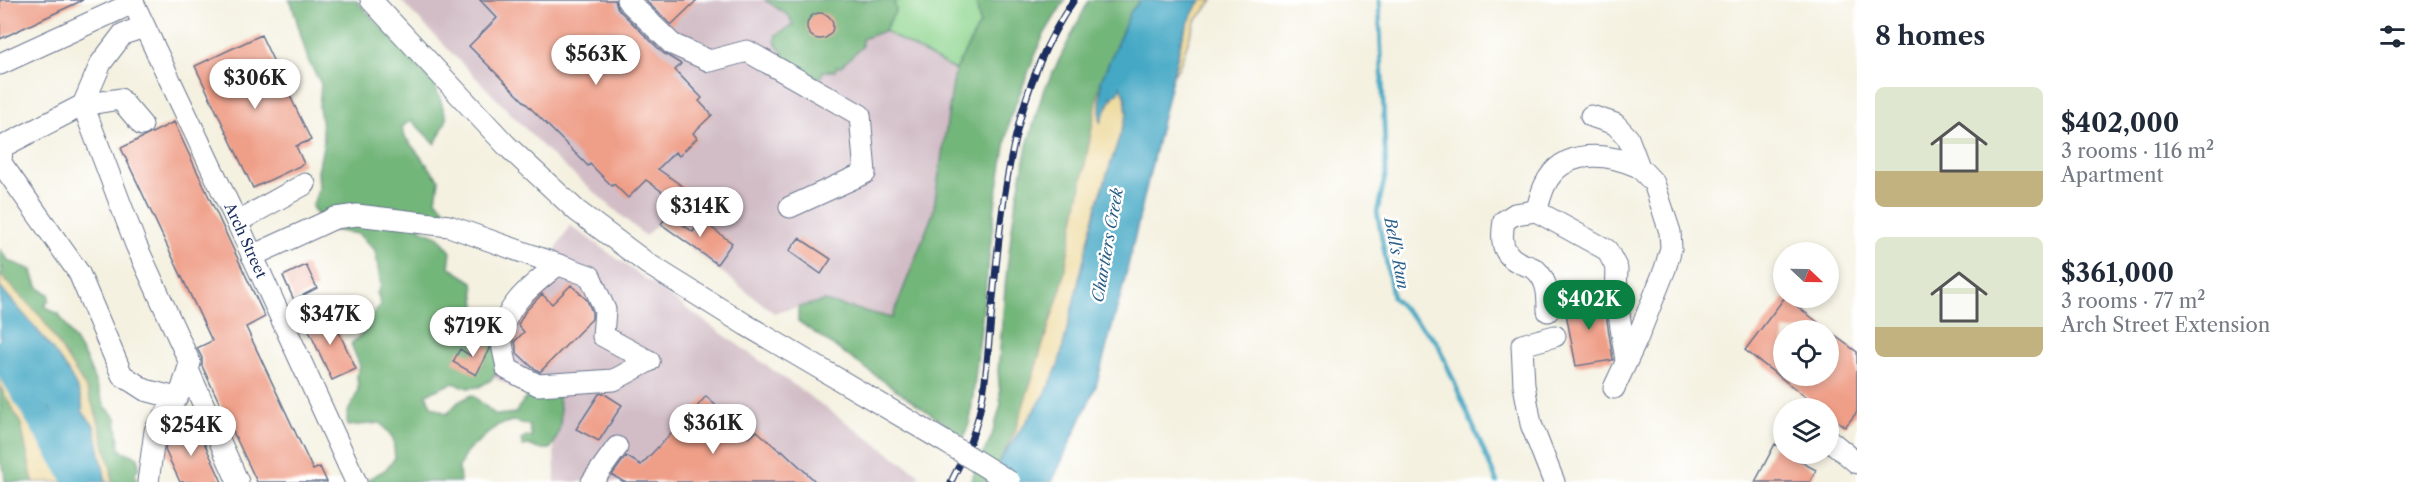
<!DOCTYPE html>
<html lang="en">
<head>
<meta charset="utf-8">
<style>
	body { margin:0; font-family:"Libre Caslon Text",serif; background:#f6f6f7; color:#1f2937; height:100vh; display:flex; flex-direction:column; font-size:22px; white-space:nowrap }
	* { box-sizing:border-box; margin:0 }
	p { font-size:20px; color:#747a83 }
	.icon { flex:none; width:33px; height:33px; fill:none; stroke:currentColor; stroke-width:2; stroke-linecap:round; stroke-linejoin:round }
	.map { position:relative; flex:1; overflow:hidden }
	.side { display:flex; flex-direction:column; background:#fff; width:570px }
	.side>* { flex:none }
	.needle { width:39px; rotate:112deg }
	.controls { position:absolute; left:1773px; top:242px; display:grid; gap:12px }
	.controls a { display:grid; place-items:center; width:66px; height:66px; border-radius:50%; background:#fff; box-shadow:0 3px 9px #0003; font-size:30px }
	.price { position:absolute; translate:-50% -51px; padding:0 14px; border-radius:21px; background:#fff; color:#222; font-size:20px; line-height:39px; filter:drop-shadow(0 2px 3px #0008) }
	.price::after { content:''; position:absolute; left:50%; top:36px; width:18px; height:14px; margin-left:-9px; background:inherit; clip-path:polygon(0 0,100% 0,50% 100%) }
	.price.active { background:#0b8043; color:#fff }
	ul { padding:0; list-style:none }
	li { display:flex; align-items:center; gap:18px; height:150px; padding:0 18px }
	li span { display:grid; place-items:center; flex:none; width:168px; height:120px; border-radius:9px; color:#555 }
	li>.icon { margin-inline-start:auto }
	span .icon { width:72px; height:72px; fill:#fffc; stroke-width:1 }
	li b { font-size:26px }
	h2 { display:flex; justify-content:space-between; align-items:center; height:72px; padding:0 18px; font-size:26px }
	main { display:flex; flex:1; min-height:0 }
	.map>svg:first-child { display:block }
	.industrial { fill:#d2bdc6 }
	.green { fill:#8fd58f; stroke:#558276; stroke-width:1.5 }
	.forest { fill:#73b67a; stroke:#47726c; stroke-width:1.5 }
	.sand { fill:#eeda9e; stroke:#84847e; stroke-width:1.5 }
	.water { fill:#45a8c4; stroke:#306c91; stroke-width:1.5 }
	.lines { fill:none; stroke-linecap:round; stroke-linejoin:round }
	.stream { stroke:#45a8c4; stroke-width:4.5 }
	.river { stroke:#45a8c4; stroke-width:26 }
	.building { fill:#ef9f88 }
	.minor-casing { stroke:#67738c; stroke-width:23 }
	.minor { stroke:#fff; stroke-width:21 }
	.rail-casing { stroke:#1b2f5e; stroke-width:7 }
	.rail { stroke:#fff; stroke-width:4.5; stroke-dasharray:14; stroke-linecap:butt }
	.minor-bridge-casing { stroke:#67738c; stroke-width:23; stroke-linecap:butt }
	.minor-bridge { stroke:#fff; stroke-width:21 }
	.labels { text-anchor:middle; stroke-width:5; stroke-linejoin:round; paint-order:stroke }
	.street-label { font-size:15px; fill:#1b2f5e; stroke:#fff }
	.water-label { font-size:16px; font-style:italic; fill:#2c5f87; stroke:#fff }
</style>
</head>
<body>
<main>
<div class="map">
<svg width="1857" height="482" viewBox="0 0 1857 482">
	<rect width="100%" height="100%" fill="#fff"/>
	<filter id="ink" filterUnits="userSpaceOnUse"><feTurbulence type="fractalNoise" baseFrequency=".0167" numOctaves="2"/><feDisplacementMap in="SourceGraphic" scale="12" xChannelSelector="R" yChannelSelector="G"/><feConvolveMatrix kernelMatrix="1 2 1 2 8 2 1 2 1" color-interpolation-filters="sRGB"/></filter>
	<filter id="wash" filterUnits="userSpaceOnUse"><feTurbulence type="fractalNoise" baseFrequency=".008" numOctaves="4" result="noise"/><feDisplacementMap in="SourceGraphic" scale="24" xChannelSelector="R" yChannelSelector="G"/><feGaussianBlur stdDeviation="1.35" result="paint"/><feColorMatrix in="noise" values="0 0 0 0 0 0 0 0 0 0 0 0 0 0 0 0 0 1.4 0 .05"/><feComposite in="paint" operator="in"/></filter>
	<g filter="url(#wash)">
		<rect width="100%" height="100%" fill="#f4f1e0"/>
		<path class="industrial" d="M400 0H827L955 70 933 213 892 318 824 301 774 313 659 223 645 236 551 155Z
			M570 225 920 475 916 482H555L553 406 483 373Z"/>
		<path class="green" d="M894 0H976L980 24 955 70 884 31 896 10Z"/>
		<path class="forest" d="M289 0H356L435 85 447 119 435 144 411 120 402 127 405 137 439 180 436 200 445 209 439 218 418 228 438 236 451 252 449 267 473 282 477 313 497 335 498 371 491 380 479 387 468 388 453 383 426 394 431 406 447 414 458 402 472 395 496 415 516 413C524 395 537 385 557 394 563 412 562 434 550 449H538L529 445 523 446 521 440 526 436 532 437 529 425 513 421 498 425 466 452 459 467 460 482H369L368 479 385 470 395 458 393 438 381 423 348 426C344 408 355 405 358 389 359 379 354 380 360 366L351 344 369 327V318L381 305 377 293 381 286 375 250 358 234 326 229 312 207 319 188 318 171 324 141 319 107 321 84 308 60 292 4Z
			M765 0H894L896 10 884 31 862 39V47L840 67 837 66 835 71H823L821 78 805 75 784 60V55C780 49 773 44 776 35L793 25 789 16Z
			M976 0H1065L1043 36 1010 118 996 198 970 421 964 437 798 321V307L824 301 892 318 933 213 955 70 980 24Z
			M1089 0H1141L1131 11 1101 81 1062 285 1015 432 988 482H970L992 435 1001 405 998 371 1006 277 1014 212 1027 146 1043 92Z
			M0 250 9 261 32 270C34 281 38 291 49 294V301L45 305 50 310 59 314 86 359 105 406 116 418 120 450 138 457 139 467 135 474 137 482H112L111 469 97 417 87 390 42 318 0 275 3 268H0Z
			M0 386 21 424 33 482H5L4 470 0 462Z"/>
		<path class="sand" d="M1202 0H1213L1195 22 1179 67 1173 76C1179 50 1184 20 1202 0Z
			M1101 81 1100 121 1120 85 1125 96 1127 114 1097 205 1059 363 1046 393 1002 457 1015 432 1062 285Z
			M0 275 42 318 87 390 97 417 111 469 112 482H106L94 426 82 411 45 339 0 287Z
			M0 365 6 371 26 374 37 402 50 409 55 433 69 458 73 482H33L21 424 0 386Z"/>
		<path class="water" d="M1141 0H1202L1195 8 1181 40 1124 283 1096 386 1052 482H988L1002 457 1046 393 1059 363 1097 205 1127 114 1125 96 1120 86 1118 94 1112 96 1100 123 1101 81 1131 11Z
			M0 287C18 308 89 384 82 411L94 426 106 482H65L69 458 55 433 50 409 37 402 26 374 6 371 0 365Z"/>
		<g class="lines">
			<path class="stream" d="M1379 0 1386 173 1377 212 1393 298 1437 342 1497 482"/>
			<path class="river" d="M0 353 78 482"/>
		</g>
		<g id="blocks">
			<path class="building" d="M0 0H83L0 39Z
				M480 0H615L618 9 663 53 681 64 675 70 702 98 699 101 712 115 693 133 697 138 679 156 675 152 658 169 685 188 675 201 646 180 628 198 614 184 612 186 590 164 588 166 469 46 497 18Z
				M645 0H697L671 25Z
				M807 26a13 13 0 1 1 26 0a13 13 0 1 1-26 0Z
				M261 35 311 140 296 146 304 164 253 188 195 66Z
				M174 122 265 317 246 327 313 470 320 467 327 482H257L202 366V358L197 348 212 341 121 148Z
				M668 214 693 232 701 220 732 243 717 264 661 224Z
				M799 238 831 259 821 274 789 251Z
				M306 265 317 288 294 300 283 276Z
				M571 285 587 300 592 312V319L540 372 532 367 517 353 515 341 524 332 518 325 525 312 542 294 552 304Z
				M1603 295 1613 360 1576 366 1564 303Z
				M1785 297 1828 330H1784V375H1828V331L1857 352V412L1845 427 1828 414V408H1820L1745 350Z
				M329 311 356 369 332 380 305 322Z
				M479 340 489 346 490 349 476 375 453 362 460 349 471 356Z
				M603 393 622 405 599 441 576 429 599 394Z
				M706 396 749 438 757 431 781 452 782 450 816 482H624L612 475 626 456 641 465 673 431 675 433Z
				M195 423 222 482H180L165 450 167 436Z
				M1775 444 1784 448V453L1816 470 1810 482H1755Z"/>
		</g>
	</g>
	<g filter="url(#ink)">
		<use href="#blocks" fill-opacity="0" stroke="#67738c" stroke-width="1.5"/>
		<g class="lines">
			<g class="minor-casing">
				<g id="minor">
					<path id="s1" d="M132 0 237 222 356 482"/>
					<path d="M371 0 506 145 577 211 648 264 746 325 947 443"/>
					<path d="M627 0 672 44 710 61 747 51 860 115 865 173 790 207"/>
					<path d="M144 27 123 34 101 63 83 105 136 245 190 363 182 389 155 431 148 482"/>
					<path d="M0 64 133 3"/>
					<path d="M1591 116 1615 124 1628 138 1639 167 1654 183 1670 232 1671 248 1665 269 1637 339 1614 388"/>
					<path d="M142 125 120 99 83 105 2 147 1 163 79 273 122 375 145 390 176 398"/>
					<path d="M1536 211C1539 203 1541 193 1545 185 1563 147 1608 153 1639 167"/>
					<path d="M237 222 305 184"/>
					<path d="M252 256 335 218 357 215 449 226 590 276 605 310 603 336 649 361"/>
					<path d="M557 265C536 283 503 305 502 337 501 347 506 359 507 369L538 385 614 380 649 361"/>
					<path d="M1548 311C1548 296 1548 281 1536 270 1531 266 1523 265 1518 262 1501 253 1501 239 1504 221L1515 214 1536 211 1607 250 1617 269 1616 294 1626 361"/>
					<path d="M189 372 238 482"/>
					<path d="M1828 439 1857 463"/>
					<path d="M592 482 617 447"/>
					<path d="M1554 482 1531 424 1524 385 1522 345 1555 336"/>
				</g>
			</g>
			<use href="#minor" class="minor"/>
			<g class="rail-casing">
				<path id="rail" d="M951 482C958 467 967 452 972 437 986 400 987 358 991 319 1002 208 1008 95 1074 0"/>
			</g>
			<use href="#rail" class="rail"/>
			<g class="minor-bridge-casing">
				<path id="minor-bridge" d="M947 443 1010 482"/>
			</g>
			<use href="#minor-bridge" class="minor-bridge"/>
		</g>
	</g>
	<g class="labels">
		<g class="street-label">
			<text dy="5" stroke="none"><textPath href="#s1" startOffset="266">Arch Street</textPath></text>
		</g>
		<g class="water-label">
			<text transform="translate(1107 245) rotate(-80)" y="6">Chartiers Creek</text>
			<text transform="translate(1397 253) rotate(79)" y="6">Bell's Run</text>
		</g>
	</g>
</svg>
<div class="controls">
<a><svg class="needle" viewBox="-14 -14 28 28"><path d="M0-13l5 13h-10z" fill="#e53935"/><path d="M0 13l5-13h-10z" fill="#747a83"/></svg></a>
<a><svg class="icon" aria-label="locate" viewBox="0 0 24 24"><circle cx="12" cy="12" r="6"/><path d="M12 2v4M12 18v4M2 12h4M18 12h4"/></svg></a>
<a><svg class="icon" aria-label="layers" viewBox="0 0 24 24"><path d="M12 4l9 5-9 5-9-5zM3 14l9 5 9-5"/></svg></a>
</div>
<b class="price" style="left:596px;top:86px">$563K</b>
<b class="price" style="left:255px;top:110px">$306K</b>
<b class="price" style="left:700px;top:238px">$314K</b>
<b class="price active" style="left:1589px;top:331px">$402K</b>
<b class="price" style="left:330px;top:346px">$347K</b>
<b class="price" style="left:473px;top:358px">$719K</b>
<b class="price" style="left:713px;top:455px">$361K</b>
<b class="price" style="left:191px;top:457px">$254K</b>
</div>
<section class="side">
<h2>8 homes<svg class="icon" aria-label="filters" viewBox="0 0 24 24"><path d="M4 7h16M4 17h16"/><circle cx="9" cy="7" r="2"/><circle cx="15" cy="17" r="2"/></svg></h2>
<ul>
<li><span style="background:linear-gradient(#dfe7d0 70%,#c2b280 0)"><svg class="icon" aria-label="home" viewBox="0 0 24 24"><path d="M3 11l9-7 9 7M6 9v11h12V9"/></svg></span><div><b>$402,000</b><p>3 rooms · 116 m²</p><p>Apartment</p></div></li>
<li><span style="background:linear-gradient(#dfe7d0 75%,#c2b280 0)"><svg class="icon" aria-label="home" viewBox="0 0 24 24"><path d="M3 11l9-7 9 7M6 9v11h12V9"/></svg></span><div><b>$361,000</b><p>3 rooms · 77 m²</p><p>Arch Street Extension</p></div></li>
</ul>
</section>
</main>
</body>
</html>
